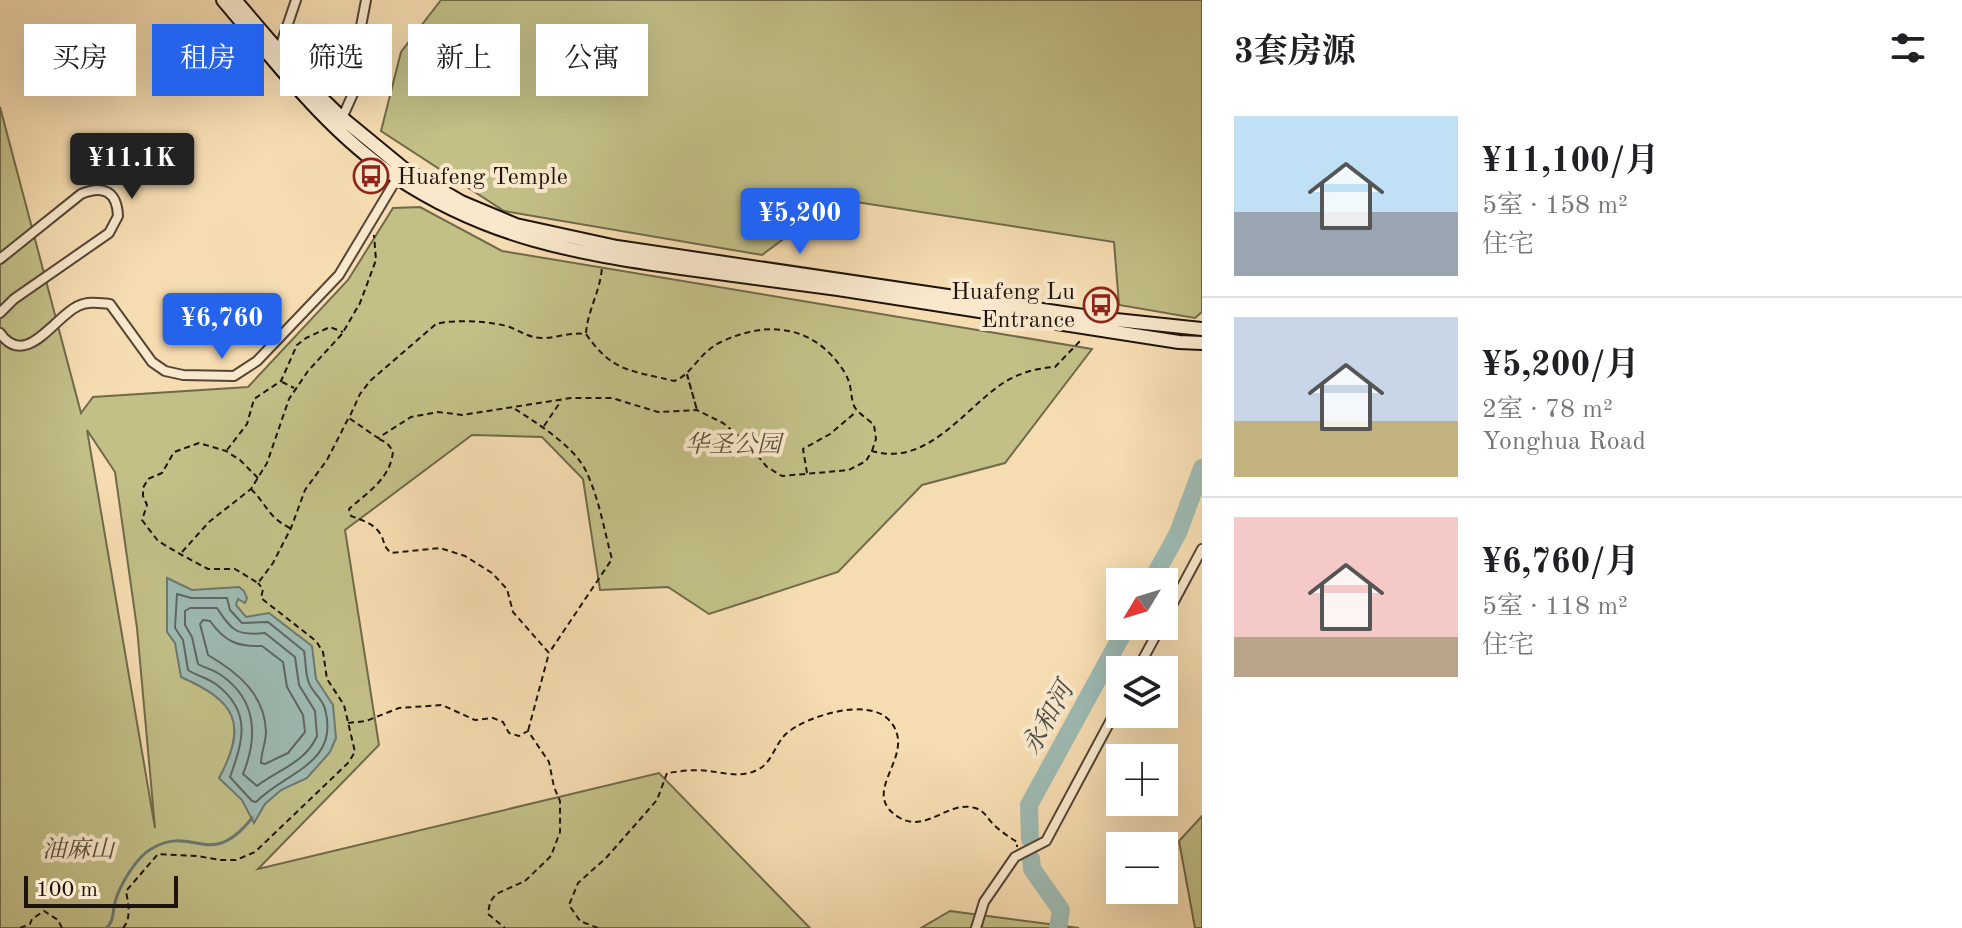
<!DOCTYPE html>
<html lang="zh">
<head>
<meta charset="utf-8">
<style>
	body { margin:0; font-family:"Old Standard TT","Noto Serif SC",serif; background:#f6f6f6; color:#202124; height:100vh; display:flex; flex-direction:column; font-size:30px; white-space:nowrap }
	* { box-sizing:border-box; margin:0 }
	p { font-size:26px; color:#757577 }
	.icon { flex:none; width:44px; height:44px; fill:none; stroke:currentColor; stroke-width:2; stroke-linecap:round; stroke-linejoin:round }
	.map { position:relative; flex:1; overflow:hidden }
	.sheet { display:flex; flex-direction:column; background:#fff; width:760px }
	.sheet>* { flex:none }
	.banner { position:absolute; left:24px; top:24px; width:760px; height:72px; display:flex; gap:16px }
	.needle { width:52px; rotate:232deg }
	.fabs { position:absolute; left:1106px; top:568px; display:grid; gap:16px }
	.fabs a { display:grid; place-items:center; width:72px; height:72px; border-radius:0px; background:#fff; box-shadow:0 8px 32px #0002; font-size:40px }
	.scale { position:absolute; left:24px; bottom:20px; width:154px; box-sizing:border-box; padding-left:8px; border:4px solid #1e140d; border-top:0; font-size:22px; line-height:28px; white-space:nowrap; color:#1e140d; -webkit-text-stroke:6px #f9e8cc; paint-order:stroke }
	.price { position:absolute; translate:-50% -68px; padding:0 18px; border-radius:8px; background:#2563eb; color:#fff; font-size:26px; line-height:52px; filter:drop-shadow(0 2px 4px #0008) }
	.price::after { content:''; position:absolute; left:50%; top:48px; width:24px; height:18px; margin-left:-12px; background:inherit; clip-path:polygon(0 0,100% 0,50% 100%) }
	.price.on { background:#222; color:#fff }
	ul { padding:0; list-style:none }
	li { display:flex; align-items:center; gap:24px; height:200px; padding:0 32px }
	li+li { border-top:2px solid #e0e0e0 }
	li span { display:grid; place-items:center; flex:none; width:224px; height:160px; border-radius:0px; color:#555 }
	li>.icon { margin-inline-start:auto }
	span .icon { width:96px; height:96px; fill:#fffc; stroke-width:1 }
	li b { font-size:34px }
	h2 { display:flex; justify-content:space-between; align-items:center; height:96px; padding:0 32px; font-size:34px }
	.pill { padding:0 28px; border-radius:0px; background:#fff; box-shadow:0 8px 32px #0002; font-size:28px; line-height:72px }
	.pill.on { background:#2563eb; color:#fff }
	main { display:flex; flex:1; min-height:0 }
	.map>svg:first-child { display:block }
	.green { fill:#c2bf87; stroke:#706a4a; stroke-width:2; fill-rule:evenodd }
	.water { fill:#9ebab2; stroke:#6b7870; stroke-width:2 }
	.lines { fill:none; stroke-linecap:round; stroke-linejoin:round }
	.shore { stroke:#5e6760; stroke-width:2 }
	.stream { stroke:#6b7870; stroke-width:3 }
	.river { stroke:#9ebab2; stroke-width:18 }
	.street-casing { stroke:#544636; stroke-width:12 }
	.secondary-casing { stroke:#1e140d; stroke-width:16 }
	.path { stroke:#1e140d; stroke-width:2; stroke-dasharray:6 4; stroke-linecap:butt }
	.street { stroke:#f9e8cc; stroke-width:8 }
	.secondary { stroke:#f9e8cc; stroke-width:12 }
	.labels { text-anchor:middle; stroke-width:8; stroke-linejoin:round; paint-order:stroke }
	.poi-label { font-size:24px; fill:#1e140d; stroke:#f9e8cc; text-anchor:start }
	.park-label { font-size:24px; font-style:italic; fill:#575038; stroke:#f9e8cc }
	.water-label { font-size:26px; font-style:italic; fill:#4b4e47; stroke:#f9e8cc }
</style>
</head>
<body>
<main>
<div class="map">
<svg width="1202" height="928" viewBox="0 0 1202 928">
	<rect width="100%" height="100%" fill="#f6dcb1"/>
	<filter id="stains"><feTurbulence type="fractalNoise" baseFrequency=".0025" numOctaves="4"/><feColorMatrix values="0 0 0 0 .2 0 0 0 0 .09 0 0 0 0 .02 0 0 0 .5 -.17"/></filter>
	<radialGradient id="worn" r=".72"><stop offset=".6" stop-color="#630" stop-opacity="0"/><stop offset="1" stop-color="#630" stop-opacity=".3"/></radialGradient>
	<path class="green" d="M441 0H1202V312L1195 318 1119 305 1114 242 837 199 762 255 504 211 381 131 401 52Z
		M0 107 81 413 93 397 248 387 348 280 393 208 420 207 502 251 1092 349 1005 463 922 485 838 572 709 614 668 587 600 590 583 479 542 437 472 435 345 530 379 745 258 869 659 773 810 928H0ZM87 430 115 472 137 628 155 828Z
		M1202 816V928H1195L1179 841Z
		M950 911 1079 928H921Z"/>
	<path class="water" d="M167 578 192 590 239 587 244 591 247 598 245 603 238 599 236 605 246 617 269 613 312 646 316 679 333 705 336 738 330 752 307 778 281 790 265 804 254 823 242 800 219 778C249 723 235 701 181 677L175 643 167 632Z"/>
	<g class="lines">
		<path class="shore" d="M177 594 191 598H227L230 610 242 623 268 622 304 651C306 661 305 674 309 683 312 692 323 699 325 709 340 764 285 772 256 802L252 801 230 777C243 741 252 712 217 685 208 678 197 676 188 670L183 640 175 628Z
			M190 608H217C232 631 237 636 265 633L295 657 299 685 315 711 317 736C306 762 278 770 257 786L243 774C258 737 257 700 221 675 214 670 205 668 198 664L192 637 185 625V611Z
			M203 620 210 621C225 642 238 647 262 646L283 662 287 687 303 715 305 732 288 753 265 764 261 763C261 753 266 742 266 732 265 694 237 672 208 655L200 624Z"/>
		<path class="stream" d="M106 928C115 921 112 910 116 899 121 883 137 857 151 849 194 823 209 872 252 818"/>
		<path class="river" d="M1151 582 1178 533 1202 468
			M1030 839 1029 805 1127 626
			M1031 859 1032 869 1061 910 1058 928"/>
		<g class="street-casing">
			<path id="street" d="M279 50 296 0
				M342 118 357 85V47L366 0
				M0 259 81 194C103 185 117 191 118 216L109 233 14 299 0 313
				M0 333C26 370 55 316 78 306 88 301 99 303 110 304L152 362 165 371 183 375 234 376 257 361 339 275 399 175
				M1164 620 1202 549
				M1137 670 1161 626
				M976 928 984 902 1015 857 1046 841 1120 703"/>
		</g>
		<g class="secondary-casing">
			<path id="secondary" d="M223 0C276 62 327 131 396 177 488 238 575 253 681 268 734 275 786 282 838 289 952 306 1065 325 1179 342L1202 343
				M235 0 305 82 342 118 404 169 461 202 516 225 617 247 1097 318 1202 329"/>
		</g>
		<path class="path" d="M586 333C588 309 601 290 602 266
			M687 374 697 410 687 375
			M282 382 294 388
			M515 409C537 423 573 446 585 469 599 497 604 530 612 559L549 653
			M544 426 561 401
			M379 439 387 443 393 451C391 478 368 492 349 509L351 516C362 520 375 524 381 535 385 543 383 546 391 553L440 548 465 556 492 573 507 589 513 612 549 653 528 731
			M227 450 247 424 254 399 281 381 297 345 306 338 330 327 343 332
			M872 451 876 439 874 425C867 418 855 412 853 403 850 391 852 386 845 373 816 326 769 319 721 342 699 352 692 375 674 381 631 370 613 373 586 334 568 332 558 338 542 338 530 338 522 332 512 328 495 321 453 319 436 324L370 381 360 394 349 418 378 438 411 417 438 412 462 415 571 398H612L658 412 697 410 723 423 746 442 767 467 782 476 849 470 866 461 872 451C927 467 962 411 1003 383 1019 373 1037 368 1055 367L1081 340
			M807 473 803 449 830 434 856 412
			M258 478 240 460 226 451 199 443 174 452 162 473 148 479 143 488V496L147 505 142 520 158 541 180 554 208 569H235L258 583 273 563 291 528 305 490 327 460 348 419
			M251 489C267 505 268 517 290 528
			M182 552 209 522 251 489 267 463 289 399 308 371 342 334 360 303 376 260 374 235
			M348 723 366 721 399 708 442 705 475 720 493 718 503 722 509 733 519 736 528 731 549 762 554 787 560 801V832L551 856 525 881 496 894 490 902 488 914 505 928
			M20 928 30 924 32 919 44 911 58 920 62 928
			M123 928C132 918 128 903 126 891L158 854 197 856 220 860H236L255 852 348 763 355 752 344 705 327 679 323 652 316 641 261 598 263 589 258 583
			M598 928 580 921 569 905 578 883 606 858 657 800 667 773C680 771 696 769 709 771 725 773 741 778 757 770 772 764 775 743 787 733 807 716 868 697 889 720 921 755 855 792 900 818 927 833 948 800 975 808 985 811 987 818 993 824 1000 831 1009 837 1017 842V847"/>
		<use href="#street" class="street"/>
		<use href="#secondary" class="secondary"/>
	</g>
	<defs>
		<g id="bus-ring" transform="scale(1.8)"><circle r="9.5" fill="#f9e8cc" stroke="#8f2418" stroke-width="1.5"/><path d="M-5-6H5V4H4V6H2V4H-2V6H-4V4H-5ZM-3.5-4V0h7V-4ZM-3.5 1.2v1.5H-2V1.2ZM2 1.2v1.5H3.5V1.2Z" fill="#8f2418"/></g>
	</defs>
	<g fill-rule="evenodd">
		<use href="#bus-ring" x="371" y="176"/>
		<use href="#bus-ring" x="1101" y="305"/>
	</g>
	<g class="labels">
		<g class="poi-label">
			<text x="397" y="184">Huafeng Temple</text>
			<text x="1075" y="299" text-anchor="end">Huafeng Lu<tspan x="1075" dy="28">Entrance</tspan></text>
		</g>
		<g class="park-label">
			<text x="733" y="452">华圣公园</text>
			<text x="78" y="857">油麻山</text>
		</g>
		<g class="water-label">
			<text transform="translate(1047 718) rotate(-61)" y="9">永和河</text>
		</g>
	</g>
	<rect width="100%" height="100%" filter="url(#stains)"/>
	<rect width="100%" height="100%" fill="url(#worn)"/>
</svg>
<div class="fabs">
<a><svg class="needle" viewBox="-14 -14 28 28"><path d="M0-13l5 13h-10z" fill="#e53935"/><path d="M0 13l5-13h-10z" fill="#757577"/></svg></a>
<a><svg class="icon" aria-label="layers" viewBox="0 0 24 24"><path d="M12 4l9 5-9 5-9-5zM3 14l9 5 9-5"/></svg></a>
<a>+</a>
<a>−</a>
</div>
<div class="scale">100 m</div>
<b class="price on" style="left:132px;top:201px">¥11.1K</b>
<b class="price" style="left:800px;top:256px">¥5,200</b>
<b class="price" style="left:222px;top:361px">¥6,760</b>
<div class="banner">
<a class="pill">买房</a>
<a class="pill on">租房</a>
<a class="pill">筛选</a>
<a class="pill">新上</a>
<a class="pill">公寓</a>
</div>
</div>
<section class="sheet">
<h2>3套房源<svg class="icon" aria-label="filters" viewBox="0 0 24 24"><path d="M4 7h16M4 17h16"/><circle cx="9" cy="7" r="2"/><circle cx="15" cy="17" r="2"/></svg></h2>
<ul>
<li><span style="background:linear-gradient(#bfe0f5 60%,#9aa5b1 0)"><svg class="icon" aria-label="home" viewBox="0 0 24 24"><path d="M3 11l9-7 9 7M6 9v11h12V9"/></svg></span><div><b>¥11,100/月</b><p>5室 · 158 m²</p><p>住宅</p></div></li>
<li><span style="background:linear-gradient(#c9d6e8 65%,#c2b280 0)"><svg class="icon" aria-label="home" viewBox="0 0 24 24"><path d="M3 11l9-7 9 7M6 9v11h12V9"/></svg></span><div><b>¥5,200/月</b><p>2室 · 78 m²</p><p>Yonghua Road</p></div></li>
<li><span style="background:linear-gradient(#f6c9c9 75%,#b9a48a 0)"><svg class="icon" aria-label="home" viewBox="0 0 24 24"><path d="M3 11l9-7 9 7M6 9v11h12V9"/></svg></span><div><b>¥6,760/月</b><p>5室 · 118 m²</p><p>住宅</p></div></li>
</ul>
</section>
</main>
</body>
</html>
